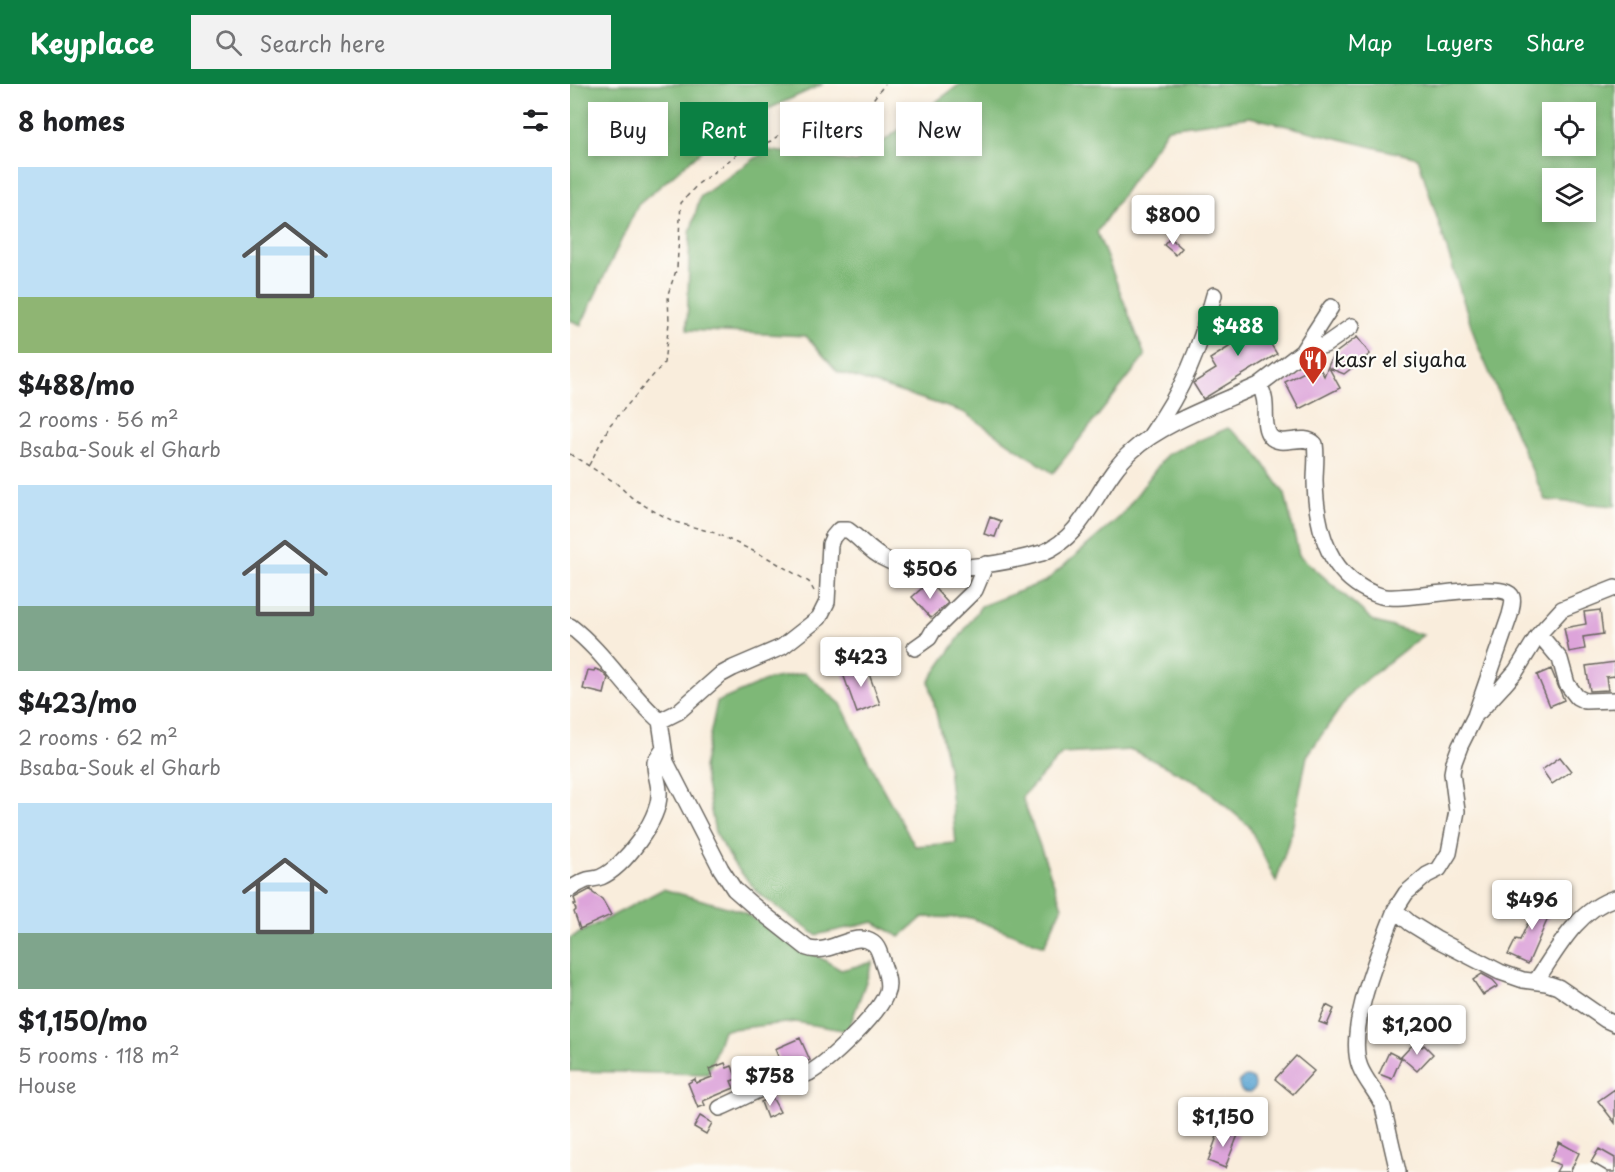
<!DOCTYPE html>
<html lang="en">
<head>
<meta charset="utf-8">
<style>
	body { margin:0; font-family:"Playpen Sans",sans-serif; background:#f2f2f2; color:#202124; height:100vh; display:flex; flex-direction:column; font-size:22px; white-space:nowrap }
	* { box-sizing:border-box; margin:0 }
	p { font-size:20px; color:#757577 }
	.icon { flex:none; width:33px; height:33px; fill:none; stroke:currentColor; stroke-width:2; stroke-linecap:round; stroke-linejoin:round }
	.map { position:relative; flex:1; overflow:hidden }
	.drawer { display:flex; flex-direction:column; background:#fff; width:570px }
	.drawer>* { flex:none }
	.banner { position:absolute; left:18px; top:18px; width:570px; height:54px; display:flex; gap:12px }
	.controls { position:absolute; left:972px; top:18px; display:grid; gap:12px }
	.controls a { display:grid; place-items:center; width:54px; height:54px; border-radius:0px; background:#fff; box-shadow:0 3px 9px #0003; font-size:30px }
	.price { position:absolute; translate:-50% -51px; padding:0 14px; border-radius:6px; background:#fff; color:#222; font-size:20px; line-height:39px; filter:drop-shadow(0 2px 3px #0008) }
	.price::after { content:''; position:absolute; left:50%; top:36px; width:18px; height:14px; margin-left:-9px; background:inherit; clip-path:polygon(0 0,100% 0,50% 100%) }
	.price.selected { background:#0b8043; color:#fff }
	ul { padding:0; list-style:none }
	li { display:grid; align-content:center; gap:12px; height:318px; padding:0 18px }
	li span { display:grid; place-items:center; height:186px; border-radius:0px; color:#555 }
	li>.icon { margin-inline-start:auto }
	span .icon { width:108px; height:108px; fill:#fffc; stroke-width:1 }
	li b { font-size:26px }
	h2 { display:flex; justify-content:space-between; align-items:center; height:72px; padding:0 18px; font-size:26px }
	.pill { padding:0 21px; border-radius:0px; background:#fff; box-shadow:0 3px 9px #0003; font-size:21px; line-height:54px }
	.pill.selected { background:#0b8043; color:#fff }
	header { display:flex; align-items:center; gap:36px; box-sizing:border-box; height:84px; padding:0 30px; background:#0b8043; color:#fff }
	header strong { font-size:28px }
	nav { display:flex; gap:33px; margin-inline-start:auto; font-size:21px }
	.search { width:420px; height:54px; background:#f2f2f2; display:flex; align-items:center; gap:15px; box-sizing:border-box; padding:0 21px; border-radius:0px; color:#757577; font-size:22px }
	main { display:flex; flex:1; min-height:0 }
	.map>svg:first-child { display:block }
	.forest { fill:#7eb877; stroke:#4d6a4a; stroke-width:1.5; fill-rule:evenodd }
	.water { fill:#5aa4d2; stroke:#3b6077; stroke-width:1.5 }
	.building { fill:#dda4da }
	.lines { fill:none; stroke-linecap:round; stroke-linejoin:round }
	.minor-casing { stroke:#69655f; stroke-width:18 }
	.path { stroke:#69655f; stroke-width:1.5; stroke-dasharray:4.5 4.5; stroke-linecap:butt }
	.minor { stroke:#fff; stroke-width:15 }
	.labels { text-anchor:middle; stroke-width:4.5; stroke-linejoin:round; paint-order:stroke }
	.poi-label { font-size:20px; fill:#1c1c1c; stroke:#fdfcf7; text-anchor:start }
</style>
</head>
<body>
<header>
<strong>Keyplace</strong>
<div class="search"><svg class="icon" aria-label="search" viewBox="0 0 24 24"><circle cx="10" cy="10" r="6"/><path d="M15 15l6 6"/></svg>Search here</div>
<nav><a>Map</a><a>Layers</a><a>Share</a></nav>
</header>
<main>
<section class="drawer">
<h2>8 homes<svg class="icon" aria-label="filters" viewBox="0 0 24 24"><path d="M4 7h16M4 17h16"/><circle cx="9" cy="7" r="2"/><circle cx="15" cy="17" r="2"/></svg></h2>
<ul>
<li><span style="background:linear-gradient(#bfe0f5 70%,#8fb573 0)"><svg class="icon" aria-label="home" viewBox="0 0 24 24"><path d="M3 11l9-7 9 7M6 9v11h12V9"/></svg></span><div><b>$488/mo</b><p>2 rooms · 56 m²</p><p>Bsaba-Souk el Gharb</p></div></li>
<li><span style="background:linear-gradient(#bfe0f5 65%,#7fa58c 0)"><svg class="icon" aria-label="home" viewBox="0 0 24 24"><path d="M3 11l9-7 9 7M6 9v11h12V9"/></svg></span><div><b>$423/mo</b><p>2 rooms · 62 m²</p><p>Bsaba-Souk el Gharb</p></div></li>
<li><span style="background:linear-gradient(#bfe0f5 70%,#7fa58c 0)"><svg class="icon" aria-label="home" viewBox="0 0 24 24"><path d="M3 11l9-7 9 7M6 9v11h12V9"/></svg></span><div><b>$1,150/mo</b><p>5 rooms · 118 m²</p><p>House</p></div></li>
</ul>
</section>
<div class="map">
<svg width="1045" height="1088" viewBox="0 0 1045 1088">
	<rect width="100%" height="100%" fill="#fdfcf7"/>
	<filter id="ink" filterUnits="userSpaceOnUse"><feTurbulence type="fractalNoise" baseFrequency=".0167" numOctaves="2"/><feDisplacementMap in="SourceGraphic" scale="12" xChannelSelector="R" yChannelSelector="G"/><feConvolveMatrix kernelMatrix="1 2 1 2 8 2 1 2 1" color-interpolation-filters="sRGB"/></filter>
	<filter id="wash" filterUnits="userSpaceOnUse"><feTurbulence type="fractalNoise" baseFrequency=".008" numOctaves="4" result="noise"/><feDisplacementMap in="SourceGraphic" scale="24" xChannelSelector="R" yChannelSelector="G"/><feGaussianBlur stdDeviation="1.35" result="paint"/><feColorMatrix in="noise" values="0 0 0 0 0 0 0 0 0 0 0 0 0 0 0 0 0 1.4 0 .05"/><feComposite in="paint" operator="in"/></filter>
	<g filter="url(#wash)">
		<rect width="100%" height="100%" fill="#f9eddc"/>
		<path class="forest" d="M0 0H253L161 42 68 121 11 241 0 236Z
			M390 0H1045V422L975 416 907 260 848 74 680 33 598 44 527 148 575 272 483 389 393 328 268 288 236 252 117 246 120 149 130 113 197 66 286 78ZM1016 28V62H982V28ZM1016 94V128H982V94Z
			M658 344 683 364 715 410 729 471 805 538 853 551 782 607 737 672 722 746 706 798 679 742 629 699 562 666 492 670 452 713 492 822 474 862 401 834 353 833 330 853 304 838 246 851 190 811 164 780 145 748 133 684 147 618 200 595 235 589 271 620 307 694 345 762 386 759 378 683 359 597 411 522 476 497 551 432 597 370Z
			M93 805 171 827 271 886 303 878 278 947 225 938 153 946 138 990 0 987V854Z"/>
		<path class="water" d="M669 1001a8 8 0 1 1 16 0a8 8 0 1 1-16 0Z"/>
		<g id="blocks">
			<path class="building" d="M600 154 612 164 606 171 594 161Z
				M696 229 697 239 688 240 707 270 633 315 623 299 646 285 640 275 673 254 671 233Z
				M648 233 658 237 650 255 642 252Z
				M787 253 800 270 774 290 759 284 770 304 729 325 715 298 748 281 754 292 763 271Z
				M420 433 431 437 425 453 414 450Z
				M359 498 378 519 361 534 342 513Z
				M1030 526 1033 550 1013 553 1015 565 999 568 994 544 1016 540 1014 528Z
				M1045 578V592L1036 593 1038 606 1020 607 1016 582Z
				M295 579 310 620 287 629 272 587Z
				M25 585 31 587 38 594 34 610 13 605 18 586 24 587Z
				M981 585 994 616 980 622 967 591Z
				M990 673 1001 687 982 700 972 686Z
				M21 805 23 809 32 815 41 831 10 845 4 828 6 826 4 820H6L4 814Z
				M970 812 985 818 958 880 938 871 946 855 950 856Z
				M912 890 923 896 928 902 913 911 903 896Z
				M756 921 764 925 757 941 749 938Z
				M230 954 240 976 214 987 205 965Z
				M846 957 852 963 854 961 863 970 847 987 831 973Z
				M819 968 831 974 822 995 809 990Z
				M726 972 744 987 723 1010 705 995Z
				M155 979 157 984 162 982 167 995 161 997 164 1004 133 1017 135 1021 128 1024 118 999 125 995 126 999 142 993 139 985Z
				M1045 1005V1039L1028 1017Z
				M202 1013 210 1028 197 1034 191 1018Z
				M130 1032 142 1039 136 1050 124 1043Z
				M650 1044 668 1051 655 1084 638 1077Z
				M989 1058 1009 1069 1000 1088H986L990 1081 980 1077Z
				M1029 1065 1045 1074V1088H1038L1021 1078Z"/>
		</g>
	</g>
	<g filter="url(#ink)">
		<use href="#blocks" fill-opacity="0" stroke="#69655f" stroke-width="1.5"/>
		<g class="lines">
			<g class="minor-casing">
				<path id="minor" d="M732 268 755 261 782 242
					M689 301 732 268 761 223
					M581 351C614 304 629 267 644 211
					M0 542C35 569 57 608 90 637
					M969 550 990 575 997 600 1007 613 1015 617 1045 616
					M345 564 359 554 363 547 405 506 416 480
					M909 628 933 602 946 587 969 550 992 525 1045 504
					M90 637 108 628 150 591 163 584 212 563 249 534 257 518 260 460 263 453 269 446H278C292 456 302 470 319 477 357 493 433 480 472 469 518 451 527 397 562 367 592 339 650 319 689 301 701 320 690 339 700 352 711 365 733 348 745 360 747 372 745 385 745 397 746 446 759 496 811 512 832 519 935 494 942 513 944 518 941 526 940 531L905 632 890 662 884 678 882 689 887 727 879 769 869 785 857 791 836 809 825 826 840 839 866 855 930 888 953 896 976 899 988 903 1036 936 1045 940
					M90 637 96 678 151 785 164 805 180 819 237 864C259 873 283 845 303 859 310 864 311 876 314 883 317 892 320 902 316 910 308 931 259 978 239 989 227 995 213 997 200 1001 183 1008 166 1017 150 1024
					M0 805C5 802 11 798 17 796 21 795 26 795 31 793 54 783 89 736 89 711 90 700 84 689 85 678L93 666
					M825 826C811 864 775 945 790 983 796 998 808 1009 813 1023L828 1088
					M966 897C987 866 1007 826 1045 814"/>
			</g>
			<path class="path" d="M0 370 46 399 61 413 80 425 105 438 145 449 198 474 239 498 244 507
				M19 381 40 341 94 279 99 239 98 210 107 184 111 119 128 100 169 69 201 57 217 45 301 18 315 0"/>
			<use href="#minor" class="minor"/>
		</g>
	</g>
	<defs>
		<g id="restaurant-pin" transform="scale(1.5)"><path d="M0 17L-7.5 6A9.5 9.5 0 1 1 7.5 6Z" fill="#c8321e" stroke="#fdfcf7"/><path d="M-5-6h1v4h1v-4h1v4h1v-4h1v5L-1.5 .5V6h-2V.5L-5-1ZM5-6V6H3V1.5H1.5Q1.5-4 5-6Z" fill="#fff"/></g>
	</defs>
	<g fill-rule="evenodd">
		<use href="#restaurant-pin" x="743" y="276"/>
	</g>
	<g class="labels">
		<g class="poi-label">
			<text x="764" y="283">kasr el siyaha</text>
		</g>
	</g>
</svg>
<div class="controls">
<a><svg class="icon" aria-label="locate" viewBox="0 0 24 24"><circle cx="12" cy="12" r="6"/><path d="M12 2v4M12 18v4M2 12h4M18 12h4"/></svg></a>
<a><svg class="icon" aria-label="layers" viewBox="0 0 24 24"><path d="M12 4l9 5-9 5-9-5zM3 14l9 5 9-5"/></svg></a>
</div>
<b class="price" style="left:603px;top:162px">$800</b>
<b class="price selected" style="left:668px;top:273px">$488</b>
<b class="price" style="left:360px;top:516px">$506</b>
<b class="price" style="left:291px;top:604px">$423</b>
<b class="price" style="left:962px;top:847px">$496</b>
<b class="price" style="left:847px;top:972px">$1,200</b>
<b class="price" style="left:200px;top:1023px">$758</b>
<b class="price" style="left:653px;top:1064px">$1,150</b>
<div class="banner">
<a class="pill">Buy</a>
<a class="pill selected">Rent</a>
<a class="pill">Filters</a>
<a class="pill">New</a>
</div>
</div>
</main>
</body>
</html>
